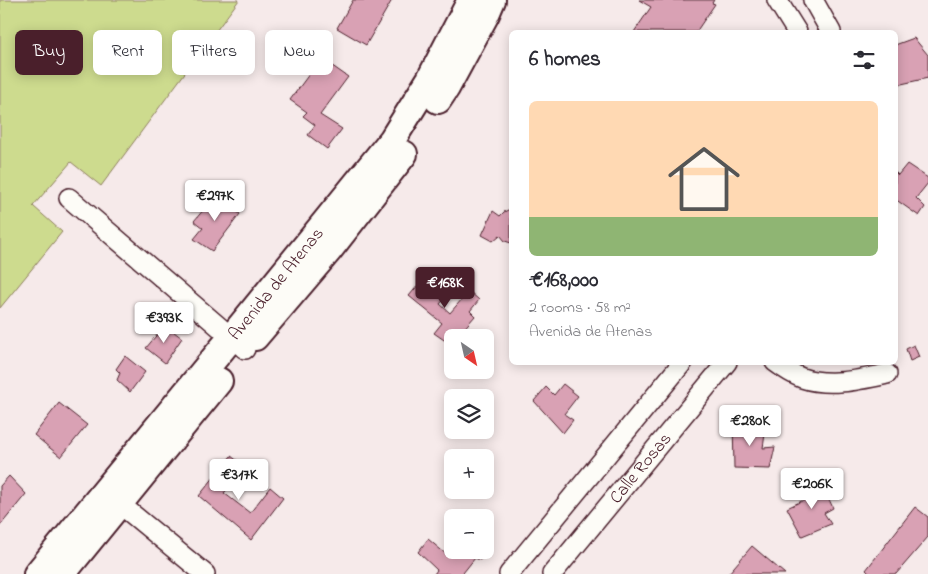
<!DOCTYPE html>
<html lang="en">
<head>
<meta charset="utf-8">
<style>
	body { margin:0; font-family:"Indie Flower",sans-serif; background:#f7f7f7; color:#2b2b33; height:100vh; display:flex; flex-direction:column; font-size:19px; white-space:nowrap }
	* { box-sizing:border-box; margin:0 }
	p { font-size:16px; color:#7c7c81 }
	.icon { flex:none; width:28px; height:28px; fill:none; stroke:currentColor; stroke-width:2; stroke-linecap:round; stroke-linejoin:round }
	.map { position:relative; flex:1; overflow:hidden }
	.details { position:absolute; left:509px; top:30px; width:389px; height:335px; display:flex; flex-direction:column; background:#fff; border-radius:8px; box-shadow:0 2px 12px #0003 }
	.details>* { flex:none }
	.guide { position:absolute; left:15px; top:30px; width:419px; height:45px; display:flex; gap:10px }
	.needle { width:32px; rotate:146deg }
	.fabs { position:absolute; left:444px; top:329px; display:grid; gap:10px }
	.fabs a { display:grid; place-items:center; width:50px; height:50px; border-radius:8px; background:#fff; box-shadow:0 2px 12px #0003; font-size:25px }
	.price { position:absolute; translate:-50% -42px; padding:0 11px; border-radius:5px; background:#fff; color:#222; font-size:16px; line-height:32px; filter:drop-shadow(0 1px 2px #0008) }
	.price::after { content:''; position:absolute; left:50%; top:30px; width:15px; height:11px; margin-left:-8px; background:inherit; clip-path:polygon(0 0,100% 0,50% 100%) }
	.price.selected { background:#4a1f2b; color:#fff }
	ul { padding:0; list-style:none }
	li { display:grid; align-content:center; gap:10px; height:265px; padding:0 20px }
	li span { display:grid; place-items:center; height:155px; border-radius:8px; color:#555 }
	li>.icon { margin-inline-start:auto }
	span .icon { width:90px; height:90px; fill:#fffc; stroke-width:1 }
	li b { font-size:21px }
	h2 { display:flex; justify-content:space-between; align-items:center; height:60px; padding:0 20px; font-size:21px }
	.chip { padding:0 18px; border-radius:8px; background:#fff; box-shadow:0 2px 12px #0003; font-size:18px; line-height:45px }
	.chip.selected { background:#4a1f2b; color:#fff }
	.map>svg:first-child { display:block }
	.green { fill:#cddb8e; stroke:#8c7d5c }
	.building { fill:#d9a1b4; stroke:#4a1f2b }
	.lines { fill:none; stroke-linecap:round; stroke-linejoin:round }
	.minor-casing { stroke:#4a1f2b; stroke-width:22 }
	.secondary-casing { stroke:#4a1f2b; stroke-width:30 }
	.minor { stroke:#fdfcf7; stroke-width:19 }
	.secondary { stroke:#fdfcf7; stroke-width:26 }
	.labels { text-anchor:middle; stroke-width:4; stroke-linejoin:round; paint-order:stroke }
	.street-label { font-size:18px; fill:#4a1f2b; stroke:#fdfcf7 }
</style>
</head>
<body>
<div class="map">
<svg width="928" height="574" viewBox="0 0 928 574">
	<rect width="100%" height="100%" fill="#f6eaea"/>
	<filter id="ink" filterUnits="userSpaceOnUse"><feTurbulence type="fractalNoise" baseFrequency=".02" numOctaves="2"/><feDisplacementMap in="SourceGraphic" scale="10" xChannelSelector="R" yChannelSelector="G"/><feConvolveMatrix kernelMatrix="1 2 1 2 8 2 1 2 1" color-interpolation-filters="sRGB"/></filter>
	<g filter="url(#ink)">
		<path class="green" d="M0 0H239L101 186 71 162 33 206 62 232 0 308Z"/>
		<path class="building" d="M353 0H392L366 45 337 28Z
			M639 0H714L712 3 715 4 696 32H634L651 7Z
			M914 38 928 55V78L897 85 895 83V45Z
			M321 58 348 77 320 115 342 129 327 149 308 135 315 125 303 116 307 112 290 100Z
			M907 164 928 178V183L916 198 925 207 919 216 895 199V172L898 175Z
			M216 195 240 214 212 251 194 239 203 228 194 221Z
			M510 209H511V243L505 241 500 235 493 241 482 235 493 211 500 216 504 212Z
			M424 278 446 297 440 304 450 313 469 291 479 300 470 311 475 316 462 331 458 328 447 342 434 333 442 323 409 296Z
			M165 325 182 338 165 363 146 348Z
			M914 345 919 357 910 361 906 349Z
			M125 356 145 372 130 392 117 380 120 373 116 369Z
			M563 384 578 396 564 414 573 420 563 433 534 401 546 387 554 395Z
			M59 403 87 425 61 457 34 435Z
			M733 420 759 421 756 432 765 434 763 448 775 447 770 469 734 468Z
			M231 456 246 467 224 493 250 513 270 487 283 498 251 540 199 496Z
			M9 476 26 494 0 526V486Z
			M821 482 833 508 824 513 831 524 802 536 787 508 806 499 803 491Z
			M915 507 928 517V537L896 574H870L866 570Z
			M452 526V538L447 533Z
			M428 539 447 555 452 548V550H485V549L487 551 480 560 475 558 463 573V574H434L437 570 418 552Z
			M752 546 785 574H728Z"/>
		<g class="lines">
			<g class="minor-casing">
				<g id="minor">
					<path d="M777 0 797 32"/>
					<path d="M813 0 831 32"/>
					<path d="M69 198 245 349"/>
					<path d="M775 362C783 368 792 374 802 378 829 387 859 380 887 374"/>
					<path d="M109 495 205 574"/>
					<path d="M509 574 683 362"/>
					<path id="s1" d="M552 574 727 362"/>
				</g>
			</g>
			<g class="secondary-casing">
				<g id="secondary">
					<path d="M438 100 446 88 486 14 492 0"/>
					<path d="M255 337 329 250 404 154"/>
					<path id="s2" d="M37 574 231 338 392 140 430 79 471 0"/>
					<path d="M62 574 219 381"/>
				</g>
			</g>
			<use href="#minor" class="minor"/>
			<use href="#secondary" class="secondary"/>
		</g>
	</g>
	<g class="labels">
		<g class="street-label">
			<text dy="6" stroke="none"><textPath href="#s2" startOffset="376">Avenida de Atenas</textPath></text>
			<text dy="6" stroke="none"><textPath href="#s1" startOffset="138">Calle Rosas</textPath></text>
		</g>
	</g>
</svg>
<div class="fabs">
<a><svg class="needle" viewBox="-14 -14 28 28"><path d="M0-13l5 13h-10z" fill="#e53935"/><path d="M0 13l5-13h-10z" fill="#7c7c81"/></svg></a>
<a><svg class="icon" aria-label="layers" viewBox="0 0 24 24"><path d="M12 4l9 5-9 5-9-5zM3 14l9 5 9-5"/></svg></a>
<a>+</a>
<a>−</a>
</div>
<b class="price" style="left:215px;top:222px">€297K</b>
<b class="price selected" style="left:445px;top:309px">€168K</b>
<b class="price" style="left:164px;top:344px">€393K</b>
<b class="price" style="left:750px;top:447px">€280K</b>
<b class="price" style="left:239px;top:501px">€317K</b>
<b class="price" style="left:812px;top:510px">€206K</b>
<div class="guide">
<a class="chip selected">Buy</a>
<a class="chip">Rent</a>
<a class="chip">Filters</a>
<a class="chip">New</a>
</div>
<section class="details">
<h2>6 homes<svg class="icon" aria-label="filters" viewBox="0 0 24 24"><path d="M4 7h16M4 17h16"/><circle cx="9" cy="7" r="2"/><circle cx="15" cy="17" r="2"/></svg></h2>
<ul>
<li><span style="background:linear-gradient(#ffd9b3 75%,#8fb573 0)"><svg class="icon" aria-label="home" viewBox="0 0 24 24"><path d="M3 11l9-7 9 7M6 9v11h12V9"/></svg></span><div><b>€168,000</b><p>2 rooms · 58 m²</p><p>Avenida de Atenas</p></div></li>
</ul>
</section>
</div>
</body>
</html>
